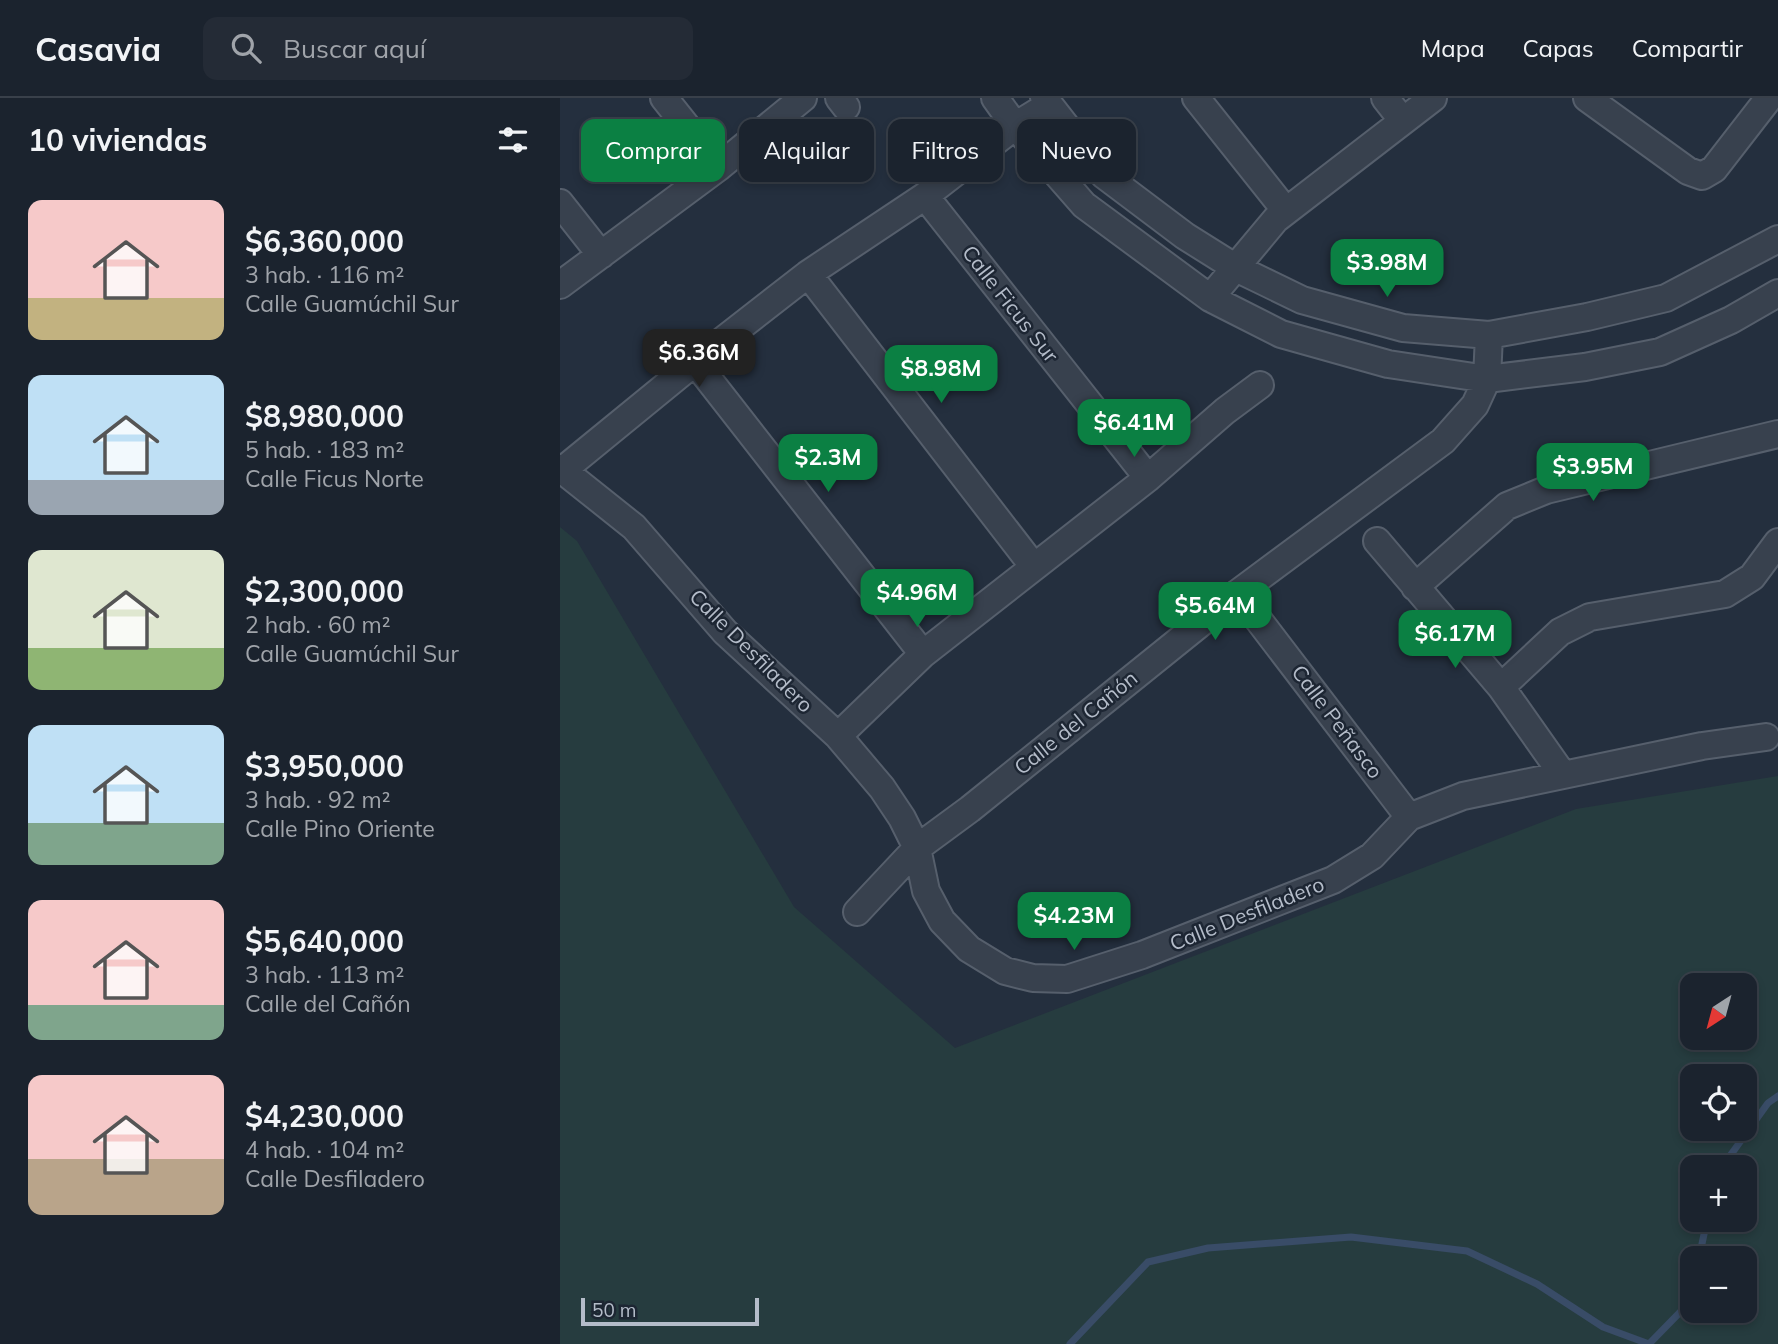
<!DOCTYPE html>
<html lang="es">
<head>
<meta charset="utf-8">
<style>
	body { margin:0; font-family:Mulish,sans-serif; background:#242b36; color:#f1f3f6; height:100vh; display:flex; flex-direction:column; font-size:26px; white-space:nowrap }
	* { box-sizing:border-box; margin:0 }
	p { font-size:23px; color:#a0a4aa }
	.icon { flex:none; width:38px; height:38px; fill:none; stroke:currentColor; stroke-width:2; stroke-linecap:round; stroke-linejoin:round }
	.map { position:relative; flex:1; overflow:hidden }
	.drawer { display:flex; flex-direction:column; background:#1b232e; width:560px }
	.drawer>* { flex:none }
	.guide { position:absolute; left:21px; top:21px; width:665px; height:63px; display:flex; gap:14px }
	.needle { width:46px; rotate:216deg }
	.buttons { position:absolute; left:1120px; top:875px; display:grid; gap:14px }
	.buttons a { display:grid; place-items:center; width:77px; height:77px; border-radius:14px; background:#1b232e; box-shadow:0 4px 10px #0003,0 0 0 2px #39404a; font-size:35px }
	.scale { position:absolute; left:21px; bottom:18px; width:178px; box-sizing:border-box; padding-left:7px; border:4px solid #b4bcc9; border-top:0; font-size:19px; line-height:24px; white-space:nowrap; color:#b4bcc9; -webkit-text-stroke:5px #1d2633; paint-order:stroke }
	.price { position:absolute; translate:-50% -60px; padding:0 16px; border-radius:14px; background:#0b8043; color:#fff; font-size:23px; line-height:46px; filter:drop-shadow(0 2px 4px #0008) }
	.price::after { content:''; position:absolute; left:50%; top:42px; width:21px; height:16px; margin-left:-10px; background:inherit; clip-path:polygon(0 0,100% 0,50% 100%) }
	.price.selected { background:#222; color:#fff }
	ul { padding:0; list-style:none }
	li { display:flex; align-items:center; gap:21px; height:175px; padding:0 28px }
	li span { display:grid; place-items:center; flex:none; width:196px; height:140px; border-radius:14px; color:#555 }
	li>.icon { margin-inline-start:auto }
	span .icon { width:84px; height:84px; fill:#fffc; stroke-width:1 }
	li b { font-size:30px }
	h2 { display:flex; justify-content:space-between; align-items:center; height:84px; padding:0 28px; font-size:30px }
	.pill { padding:0 24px; border-radius:14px; background:#1b232e; box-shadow:0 4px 10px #0003,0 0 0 2px #39404a; font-size:24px; line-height:63px }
	.pill.selected { background:#0b8043; color:#fff }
	header { display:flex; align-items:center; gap:42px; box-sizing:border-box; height:98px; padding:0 35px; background:#1b232e; border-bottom:2px solid #39404a }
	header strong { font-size:33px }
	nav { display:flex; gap:38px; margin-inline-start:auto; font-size:24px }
	.search { width:490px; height:63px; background:#242b36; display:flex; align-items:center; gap:18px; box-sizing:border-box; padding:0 24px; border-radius:14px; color:#a0a4aa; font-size:26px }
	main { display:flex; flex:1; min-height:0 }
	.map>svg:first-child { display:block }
	.green { fill:#263c3f; fill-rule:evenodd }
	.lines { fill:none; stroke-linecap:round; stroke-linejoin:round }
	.stream { stroke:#394c67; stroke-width:7 }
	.minor-casing { stroke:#565f6c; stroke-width:30 }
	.minor { stroke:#38414e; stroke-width:26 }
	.labels { text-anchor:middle; stroke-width:5; stroke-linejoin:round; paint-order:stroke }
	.street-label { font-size:21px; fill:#b4bcc9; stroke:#1d2633 }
</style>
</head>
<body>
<header>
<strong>Casavia</strong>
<div class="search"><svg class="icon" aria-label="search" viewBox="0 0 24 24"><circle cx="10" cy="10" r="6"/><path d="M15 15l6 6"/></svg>Buscar aquí</div>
<nav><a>Mapa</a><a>Capas</a><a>Compartir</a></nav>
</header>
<main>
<section class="drawer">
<h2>10 viviendas<svg class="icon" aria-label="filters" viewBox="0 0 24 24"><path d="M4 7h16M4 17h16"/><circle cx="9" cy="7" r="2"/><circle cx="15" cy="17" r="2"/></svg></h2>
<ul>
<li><span style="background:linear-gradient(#f6c9c9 70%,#c2b280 0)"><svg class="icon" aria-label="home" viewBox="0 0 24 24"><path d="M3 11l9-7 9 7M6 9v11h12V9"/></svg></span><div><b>$6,360,000</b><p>3 hab. · 116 m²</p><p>Calle Guamúchil Sur</p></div></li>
<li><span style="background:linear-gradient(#bfe0f5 75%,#9aa5b1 0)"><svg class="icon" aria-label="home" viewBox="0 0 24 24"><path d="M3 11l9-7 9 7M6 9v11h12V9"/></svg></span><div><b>$8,980,000</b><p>5 hab. · 183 m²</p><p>Calle Ficus Norte</p></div></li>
<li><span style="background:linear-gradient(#dfe7d0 70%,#8fb573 0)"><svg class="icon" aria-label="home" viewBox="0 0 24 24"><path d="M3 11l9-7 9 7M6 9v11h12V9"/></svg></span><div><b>$2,300,000</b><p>2 hab. · 60 m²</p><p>Calle Guamúchil Sur</p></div></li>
<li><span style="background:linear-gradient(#bfe0f5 70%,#7fa58c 0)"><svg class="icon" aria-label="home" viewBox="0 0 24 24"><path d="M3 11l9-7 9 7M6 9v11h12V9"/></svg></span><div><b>$3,950,000</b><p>3 hab. · 92 m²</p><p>Calle Pino Oriente</p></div></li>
<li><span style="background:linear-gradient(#f6c9c9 75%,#7fa58c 0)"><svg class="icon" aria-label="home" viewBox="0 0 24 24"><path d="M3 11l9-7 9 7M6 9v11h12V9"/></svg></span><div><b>$5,640,000</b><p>3 hab. · 113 m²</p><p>Calle del Cañón</p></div></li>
<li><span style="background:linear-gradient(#f6c9c9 60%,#b9a48a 0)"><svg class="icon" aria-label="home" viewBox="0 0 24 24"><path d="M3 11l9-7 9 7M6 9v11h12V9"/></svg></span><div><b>$4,230,000</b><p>4 hab. · 104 m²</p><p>Calle Desfiladero</p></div></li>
</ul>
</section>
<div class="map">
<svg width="1218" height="1246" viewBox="0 0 1218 1246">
	<rect width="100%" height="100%" fill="#242f3e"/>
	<path class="green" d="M0 429 17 443 234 809 395 950 1016 711 1218 678V1246H0ZM1132 887H1185V940H1132ZM1132 978H1185V1031H1132ZM1132 1069H1185V1122H1132ZM1132 1160H1185V1213H1132Z"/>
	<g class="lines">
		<path class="stream" d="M1162 1069 1208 1005 1218 998
			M1139 1160 1147 1122
			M510 1246 588 1164 648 1150 791 1139 907 1153 977 1186 1043 1229 1089 1246
			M1089 1246 1129 1205 1132 1189"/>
		<g class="minor-casing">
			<path id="minor" d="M104 0 159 69
				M279 0 286 9
				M435 0 455 28 524 107 650 200 721 236 828 266 927 281 1025 269 1100 254 1171 222 1218 195
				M484 0 544 77 625 138 676 170 742 202 843 230 929 237 1027 219 1106 200 1218 141
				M636 0 726 113
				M825 0 843 23
				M1027 0 1128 73 1142 78 1154 71 1209 0
				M365 98 588 380
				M0 105 41 157
				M248 176 474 469
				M0 187 159 69 243 0
				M650 200 716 121 873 0
				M135 264 363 556
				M0 370 74 429 165 534 278 638 322 690 342 720 357 750 366 793 382 823 409 851 445 873 473 880 507 881 582 857 773 782 812 758 849 719 903 698 1142 648 1206 639
				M3 372 135 264 248 176 365 98 455 28 489 7
				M817 443 941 589 1003 677
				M855 489 947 408 986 392 1218 336
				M678 495 849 719
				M941 589 1000 534 1030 519 1165 496 1192 479 1218 444
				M278 638 363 556 588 380 665 313 700 287
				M297 814 357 750 410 711 678 495 883 343 915 307 927 281 929 237"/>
		</g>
		<use href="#minor" class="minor"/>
	</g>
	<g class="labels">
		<g class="street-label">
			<text transform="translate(450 206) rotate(52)" y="7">Calle Ficus Sur</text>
			<text transform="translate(191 553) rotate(45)" y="7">Calle Desfiladero</text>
			<text transform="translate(777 624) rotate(53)" y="7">Calle Peñasco</text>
			<text transform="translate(516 625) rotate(-39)" y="7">Calle del Cañón</text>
			<text transform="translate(687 816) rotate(-22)" y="7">Calle Desfiladero</text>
		</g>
	</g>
</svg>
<div class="buttons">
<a><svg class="needle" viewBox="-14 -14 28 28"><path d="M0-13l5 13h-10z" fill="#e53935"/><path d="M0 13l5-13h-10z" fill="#a0a4aa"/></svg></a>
<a><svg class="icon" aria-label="locate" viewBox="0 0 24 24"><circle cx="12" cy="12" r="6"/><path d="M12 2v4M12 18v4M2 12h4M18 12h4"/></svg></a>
<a>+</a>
<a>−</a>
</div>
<div class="scale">50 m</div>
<b class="price" style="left:827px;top:201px">$3.98M</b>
<b class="price selected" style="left:139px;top:291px">$6.36M</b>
<b class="price" style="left:381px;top:307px">$8.98M</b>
<b class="price" style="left:574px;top:361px">$6.41M</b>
<b class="price" style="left:268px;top:396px">$2.3M</b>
<b class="price" style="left:1033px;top:405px">$3.95M</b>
<b class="price" style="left:357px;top:531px">$4.96M</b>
<b class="price" style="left:655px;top:544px">$5.64M</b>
<b class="price" style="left:895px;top:572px">$6.17M</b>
<b class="price" style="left:514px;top:854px">$4.23M</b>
<div class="guide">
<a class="pill selected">Comprar</a>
<a class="pill">Alquilar</a>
<a class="pill">Filtros</a>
<a class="pill">Nuevo</a>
</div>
</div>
</main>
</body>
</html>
